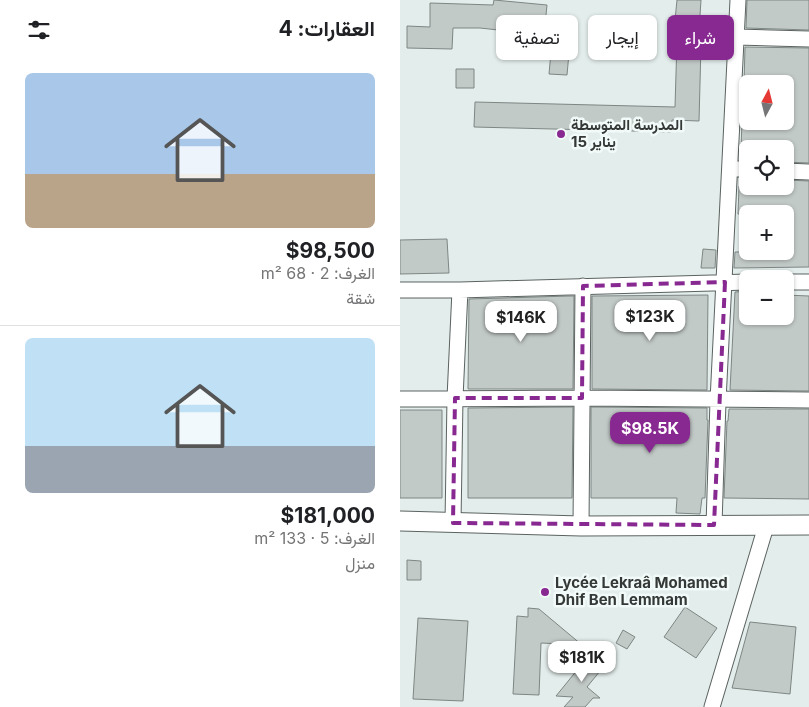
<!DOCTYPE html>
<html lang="ar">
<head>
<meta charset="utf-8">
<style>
	body { margin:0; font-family:Inter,Vazirmatn,sans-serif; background:#f2f2f2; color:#202124; direction:rtl; height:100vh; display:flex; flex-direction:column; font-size:19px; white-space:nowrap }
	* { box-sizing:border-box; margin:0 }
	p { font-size:16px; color:#757577 }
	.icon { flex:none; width:28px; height:28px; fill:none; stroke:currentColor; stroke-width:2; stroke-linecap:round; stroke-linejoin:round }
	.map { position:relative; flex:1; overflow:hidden; direction:ltr }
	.panel { display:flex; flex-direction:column; background:#fff; width:400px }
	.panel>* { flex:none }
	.hud { position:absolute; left:15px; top:15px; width:319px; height:45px; direction:rtl; display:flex; gap:10px }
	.needle { width:32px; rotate:7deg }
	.buttons { position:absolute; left:339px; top:75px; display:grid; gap:10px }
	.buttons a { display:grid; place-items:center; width:55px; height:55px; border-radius:8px; background:#fff; box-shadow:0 1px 4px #0004; font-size:25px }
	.price { position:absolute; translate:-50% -42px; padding:0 11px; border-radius:10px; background:#fff; color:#222; font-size:16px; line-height:32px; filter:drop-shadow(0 1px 2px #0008) }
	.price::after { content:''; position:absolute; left:50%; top:30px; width:15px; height:11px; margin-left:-8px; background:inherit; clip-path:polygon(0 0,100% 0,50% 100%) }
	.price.current { background:#882891; color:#fff }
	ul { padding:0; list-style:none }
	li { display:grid; align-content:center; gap:10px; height:265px; padding:0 25px }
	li+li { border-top:1px solid #e0e0e0 }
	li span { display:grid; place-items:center; height:155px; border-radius:8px; color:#555 }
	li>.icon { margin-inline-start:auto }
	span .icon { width:90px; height:90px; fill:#fffc; stroke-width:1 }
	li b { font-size:21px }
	h2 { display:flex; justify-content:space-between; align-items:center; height:60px; padding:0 25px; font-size:21px }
	.chip { padding:0 18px; border-radius:8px; background:#fff; box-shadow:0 1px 4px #0004; font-size:18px; line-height:45px }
	.chip.current { background:#882891; color:#fff }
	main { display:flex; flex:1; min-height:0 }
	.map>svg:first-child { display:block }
	.building { fill:#c2cac8; stroke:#7e8684 }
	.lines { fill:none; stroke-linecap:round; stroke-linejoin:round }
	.minor-casing { stroke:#5b6361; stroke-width:17 }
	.tertiary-casing { stroke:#5b6361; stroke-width:21 }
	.minor { stroke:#fff; stroke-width:15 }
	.tertiary { stroke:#fff; stroke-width:19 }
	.marked { fill:none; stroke:#882891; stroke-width:4; stroke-dasharray:10 6; stroke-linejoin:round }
	.poi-dot { fill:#882891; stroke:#f1faf8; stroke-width:2 }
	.labels { text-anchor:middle; stroke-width:5; stroke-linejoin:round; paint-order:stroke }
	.poi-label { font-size:15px; font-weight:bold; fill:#343837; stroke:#f1faf8; text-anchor:start }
</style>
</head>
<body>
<main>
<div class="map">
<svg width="409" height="707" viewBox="0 0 409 707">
	<rect width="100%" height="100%" fill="#e3edeb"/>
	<path class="building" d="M94 0 147 5 144 35 80 28H53L52 49 7 48V26L30 27V3L93 5Z
		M277 0H301L298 45H301L299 121 272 120 271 132 74 127 75 102 275 107 277 40H273Z
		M347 0H409V30L346 28Z
		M345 47 409 48V163L385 162V149H341L342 121H385V84H344Z
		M151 52 169 53 167 75 149 74Z
		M56 69H74V88H56Z
		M385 180 409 181V267L334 268 335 252 385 251V214H338L339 186H385Z
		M47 239 49 273 0 274V240Z
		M303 249 316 250 315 268H301Z
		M348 291V316H385V295L409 296V391L330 390 335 292Z
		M308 295 307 390 192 389V296Z
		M170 296H174L173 389H68L69 299Z
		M173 407 172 498H68V408Z
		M191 407 307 408V420H308L305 498H302L300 514 276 513 277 498H191Z
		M329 409H409V499L324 498 327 421H328Z
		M0 410H42V498H0Z
		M7 560 21 561V580H7Z
		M285 607 317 628 296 658 264 637Z
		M128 608 139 609 182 645 141 643 139 695 113 694 117 616 128 617Z
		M18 618 68 621 63 701 13 699Z
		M350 622 396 627 390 694 332 688Z
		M223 630 235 637 227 649 216 643Z
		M191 653 205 665 187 687 200 698H193L185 707H164L173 697 156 696Z"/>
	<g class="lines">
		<g class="minor-casing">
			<path id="minor" d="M337 37 409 39
				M331 169H348
				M385 171 409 172
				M385 282H409
				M0 290H60L348 282
				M0 399 182 398 409 400
				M53 523 55 398 60 290
				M314 525 318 401 338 0
				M181 526 183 286
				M312 707 366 526"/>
		</g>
		<g class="tertiary-casing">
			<path id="tertiary" d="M0 521 181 526 409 525"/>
		</g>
		<use href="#minor" class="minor"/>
		<use href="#tertiary" class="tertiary"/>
	</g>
	<path class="marked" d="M325 282 314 525 53 523 55 398H182L183 286Z"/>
	<g class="poi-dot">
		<circle cx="161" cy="134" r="5"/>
		<circle cx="145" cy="592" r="5"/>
	</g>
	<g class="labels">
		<g class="poi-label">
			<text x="171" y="130">المدرسة المتوسطة<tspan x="171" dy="17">15 يناير</tspan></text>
			<text x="155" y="588">Lycée Lekraâ Mohamed<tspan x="155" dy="17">Dhif Ben Lemmam</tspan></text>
		</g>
	</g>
</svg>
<div class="buttons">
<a><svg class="needle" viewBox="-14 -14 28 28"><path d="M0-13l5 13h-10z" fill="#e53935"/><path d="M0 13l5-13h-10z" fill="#757577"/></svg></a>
<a><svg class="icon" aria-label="locate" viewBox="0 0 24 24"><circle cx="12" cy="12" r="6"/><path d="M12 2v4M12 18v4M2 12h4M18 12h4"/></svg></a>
<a>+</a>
<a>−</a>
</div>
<b class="price" style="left:250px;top:342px">$123K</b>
<b class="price" style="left:121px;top:343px">$146K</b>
<b class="price current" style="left:250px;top:454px">$98.5K</b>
<b class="price" style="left:182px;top:683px">$181K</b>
<div class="hud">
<a class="chip current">شراء</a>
<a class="chip">إيجار</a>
<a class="chip">تصفية</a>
</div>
</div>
<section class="panel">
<h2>العقارات: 4<svg class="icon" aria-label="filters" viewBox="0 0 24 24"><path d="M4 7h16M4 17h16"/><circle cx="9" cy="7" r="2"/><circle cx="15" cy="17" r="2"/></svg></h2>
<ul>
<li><span style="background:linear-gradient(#a9c7e8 65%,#b9a48a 0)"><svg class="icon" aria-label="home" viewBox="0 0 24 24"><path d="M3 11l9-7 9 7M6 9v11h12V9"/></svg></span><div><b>$98,500</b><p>الغرف: 2 · 68 m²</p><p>شقة</p></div></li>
<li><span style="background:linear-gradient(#bfe0f5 70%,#9aa5b1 0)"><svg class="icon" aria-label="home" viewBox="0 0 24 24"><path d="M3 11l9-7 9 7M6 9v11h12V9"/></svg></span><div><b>$181,000</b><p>الغرف: 5 · 133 m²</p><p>منزل</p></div></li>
</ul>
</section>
</main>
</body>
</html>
